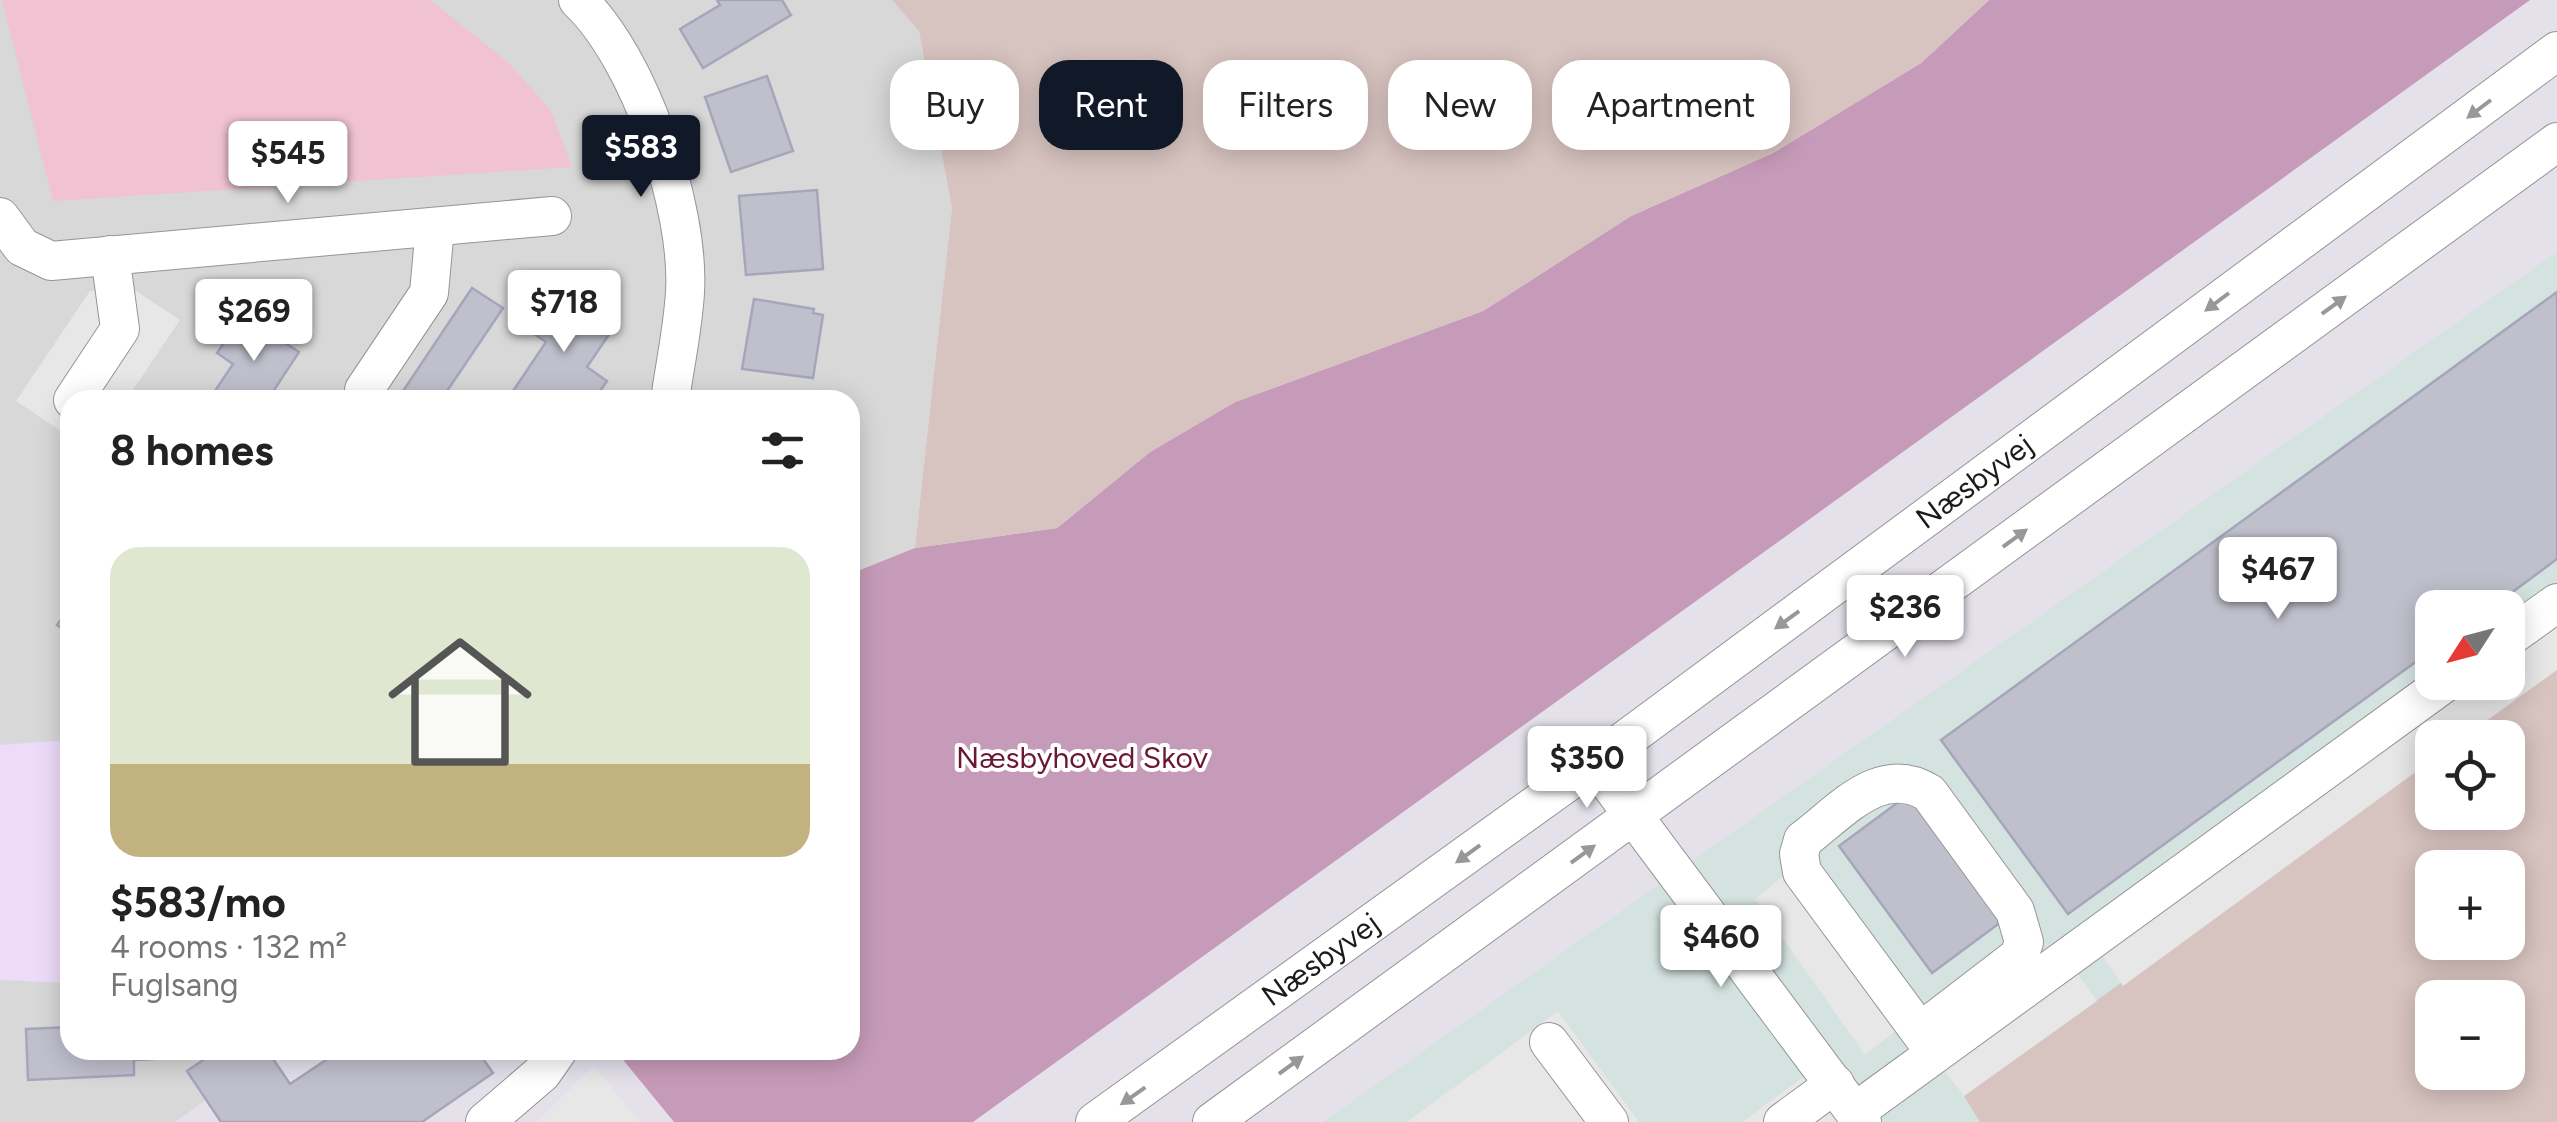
<!DOCTYPE html>
<html lang="en">
<head>
<meta charset="utf-8">
<style>
	body { margin:0; font-family:Figtree,sans-serif; background:#f2f2f2; color:#222; height:100vh; display:flex; flex-direction:column; font-size:38px; white-space:nowrap }
	* { box-sizing:border-box; margin:0 }
	p { font-size:32px; color:#767676 }
	.icon { flex:none; width:55px; height:55px; fill:none; stroke:currentColor; stroke-width:2; stroke-linecap:round; stroke-linejoin:round }
	.map { position:relative; flex:1; overflow:hidden }
	.details { position:absolute; left:60px; top:390px; width:800px; height:670px; display:flex; flex-direction:column; background:#fff; border-radius:30px; box-shadow:0 5px 25px #0003 }
	.details>* { flex:none }
	.top-card { position:absolute; left:890px; top:60px; width:950px; height:90px; display:flex; gap:20px }
	.needle { width:65px; rotate:234deg }
	.fabs { position:absolute; left:2415px; top:590px; display:grid; gap:20px }
	.fabs a { display:grid; place-items:center; width:110px; height:110px; border-radius:20px; background:#fff; box-shadow:0 5px 25px #0003; font-size:50px }
	.price { position:absolute; translate:-50% -85px; padding:0 22px; border-radius:10px; background:#fff; color:#222; font-size:32px; line-height:65px; filter:drop-shadow(0 2px 5px #0008) }
	.price::after { content:''; position:absolute; left:50%; top:60px; width:30px; height:22px; margin-left:-15px; background:inherit; clip-path:polygon(0 0,100% 0,50% 100%) }
	.price.selected { background:#111827; color:#fff }
	ul { padding:0; list-style:none }
	li { display:grid; align-content:center; gap:20px; height:530px; padding:0 50px }
	li span { display:grid; place-items:center; height:310px; border-radius:30px; color:#555 }
	li>.icon { margin-inline-start:auto }
	span .icon { width:180px; height:180px; fill:#fffc; stroke-width:1 }
	li b { font-size:42px }
	h2 { display:flex; justify-content:space-between; align-items:center; height:120px; padding:0 50px; font-size:42px }
	.chip { padding:0 35px; border-radius:30px; background:#fff; box-shadow:0 5px 25px #0003; font-size:35px; line-height:90px }
	.chip.selected { background:#111827; color:#fff }
	.map>svg:first-child { display:block }
	.residential { fill:#d8d8d9 }
	.industrial { fill:#d4e3e0; fill-rule:evenodd }
	.education { fill:#eddbfa }
	.forest { fill:#c69bb9 }
	.wetland { fill:#d7c3c0; fill-rule:evenodd }
	.park { fill:#f1c2d2 }
	.parking { fill:#e7e7e7 }
	.building { fill:#c0c0cd; stroke:#a6a6bb; stroke-width:2.5 }
	.lines { fill:none; stroke-linecap:round; stroke-linejoin:round }
	.minor-casing { stroke:#959595; stroke-width:40 }
	.minor { stroke:#fff; stroke-width:38 }
	.oneway { fill:#989898 }
	.labels { text-anchor:middle; stroke-width:8; stroke-linejoin:round; paint-order:stroke }
	.street-label { font-size:30px; fill:#1b1b1b; stroke:#fff }
	.park-label { font-size:30px; fill:#6a1833; stroke:#fff }
</style>
</head>
<body>
<div class="map">
<svg width="2557" height="1122" viewBox="0 0 2557 1122">
	<rect width="100%" height="100%" fill="#e4e1eb"/>
	<path class="residential" d="M0 0H892L919 31 952 208 915 548 850 574V400H70V1050H277L175 1122H0Z"/>
	<path class="industrial" d="M2557 252V1122H1323L1729 835ZM2432 608H2508V682H2432ZM2432 738H2508V812H2432ZM2432 868H2508V942H2432ZM2432 998H2508V1072H2432Z"/>
	<path class="education" d="M70 740V983L0 980V745Z"/>
	<path class="forest" d="M1989 0H2530L973 1122H674L624 1061 625 1050H850V574L915 548 1057 528 1150 452 1235 402 1483 311 1631 216 1773 153 1921 63Z"/>
	<path class="wetland" d="M892 0H1989L1921 63 1773 153 1631 216 1483 311 1235 402 1150 452 1057 528 915 548 952 208 919 31Z
		M2557 669V1122H1980L1964 1096 2432 759V812H2508V738L2462 737ZM2432 868H2508V942H2432ZM2432 998H2508V1072H2432Z"/>
	<path class="park" d="M2 0H430L509 63 551 111 572 167 53 201Z"/>
	<path class="parking" d="M90 291H136L180 320 126 400H70V437L16 401Z
		M2557 584V670L2464 737 2432 738V760L2123 986 2085 930 2432 682H2508V621Z
		M1802 861 1915 1016 1865 1055 1755 899Z
		M2062 952 2097 1001 1964 1096 1923 1044Z
		M1558 1011 1639 1122H1407Z
		M594 1066 640 1122H537Z
		M1806 1075 1840 1122H1742Z"/>
	<path class="building" d="M717 0H782L791 15 703 68 680 29 720 5Z
		M767 76 793 151 731 172 705 97Z
		M817 190 823 269 746 275 739 196Z
		M472 288 503 308 441 400H397Z
		M556 292 612 330 587 367 607 381 594 400H507L546 342 530 331Z
		M2557 292V559L2491 608H2432V650L2068 914 1941 740Z
		M754 299 814 309 813 313 823 315 813 378 742 369Z
		M243 315 299 352 274 390 290 400H209L233 364 217 353Z
		M70 607V634L57 625Z
		M1908 795 2001 922 1932 973 1839 846Z
		M70 1027V1050H191L192 1057 134 1060V1075L28 1080 26 1029Z
		M218 1050H267L290 1084 341 1050H477L493 1073 422 1122H221L187 1071Z"/>
	<g class="lines">
		<g class="minor-casing">
			<g id="minor">
				<path d="M578 0C640 58 690 209 685 292 683 328 675 364 670 400"/>
				<path d="M0 217 22 247 51 261 552 216"/>
				<path d="M364 390 429 293 435 227"/>
				<path d="M73 400 120 329 110 255"/>
				<path d="M2508 638 2557 603"/>
				<path d="M1594 763 1862 1122"/>
				<path d="M1920 1032 2019 956 2024 942 2015 911 1929 793C1880 763 1842 811 1803 840L1799 854 1802 872 1920 1032 1935 1052"/>
				<path d="M1549 1042 1609 1122"/>
				<path d="M1855 1112 2446 682"/>
				<path d="M485 1122 542 1073 558 1050"/>
				<path id="s1" d="M1095 1122 1594 763 2557 51"/>
				<path d="M1212 1122 2557 142"/>
				<path d="M1783 1122 1835 1084"/>
			</g>
		</g>
		<use href="#minor" class="minor"/>
	</g>
	<defs><path id="oneway-solid" d="M-6-.8H1V-3.2L6.5 0L1 3.2V.8H-6Z" transform="scale(2.5)"/></defs>
	<g class="oneway">
		<use href="#oneway-solid" transform="translate(2479 109) rotate(143)"/>
		<use href="#oneway-solid" transform="translate(2217 302) rotate(143)"/>
		<use href="#oneway-solid" transform="translate(2334 305) rotate(-36)"/>
		<use href="#oneway-solid" transform="translate(2015 538) rotate(-36)"/>
		<use href="#oneway-solid" transform="translate(1787 620) rotate(144)"/>
		<use href="#oneway-solid" transform="translate(1468 854) rotate(144)"/>
		<use href="#oneway-solid" transform="translate(1583 854) rotate(-36)"/>
		<use href="#oneway-solid" transform="translate(1291 1065) rotate(-36)"/>
		<use href="#oneway-solid" transform="translate(1133 1096) rotate(145)"/>
	</g>
	<g class="labels">
		<g class="street-label">
			<text dy="10" stroke="none"><textPath href="#s1" startOffset="1088">Næsbyvej</textPath></text>
			<text dy="10" stroke="none"><textPath href="#s1" startOffset="278">Næsbyvej</textPath></text>
		</g>
		<g class="park-label">
			<text x="1082" y="768">Næsbyhoved Skov</text>
		</g>
	</g>
</svg>
<div class="fabs">
<a><svg class="needle" viewBox="-14 -14 28 28"><path d="M0-13l5 13h-10z" fill="#e53935"/><path d="M0 13l5-13h-10z" fill="#767676"/></svg></a>
<a><svg class="icon" aria-label="locate" viewBox="0 0 24 24"><circle cx="12" cy="12" r="6"/><path d="M12 2v4M12 18v4M2 12h4M18 12h4"/></svg></a>
<a>+</a>
<a>−</a>
</div>
<b class="price selected" style="left:641px;top:200px">$583</b>
<b class="price" style="left:288px;top:206px">$545</b>
<b class="price" style="left:564px;top:355px">$718</b>
<b class="price" style="left:254px;top:364px">$269</b>
<b class="price" style="left:2278px;top:622px">$467</b>
<b class="price" style="left:1905px;top:660px">$236</b>
<b class="price" style="left:1587px;top:811px">$350</b>
<b class="price" style="left:1721px;top:990px">$460</b>
<div class="top-card">
<a class="chip">Buy</a>
<a class="chip selected">Rent</a>
<a class="chip">Filters</a>
<a class="chip">New</a>
<a class="chip">Apartment</a>
</div>
<section class="details">
<h2>8 homes<svg class="icon" aria-label="filters" viewBox="0 0 24 24"><path d="M4 7h16M4 17h16"/><circle cx="9" cy="7" r="2"/><circle cx="15" cy="17" r="2"/></svg></h2>
<ul>
<li><span style="background:linear-gradient(#dfe7d0 70%,#c2b280 0)"><svg class="icon" aria-label="home" viewBox="0 0 24 24"><path d="M3 11l9-7 9 7M6 9v11h12V9"/></svg></span><div><b>$583/mo</b><p>4 rooms · 132 m²</p><p>Fuglsang</p></div></li>
</ul>
</section>
</div>
</body>
</html>
